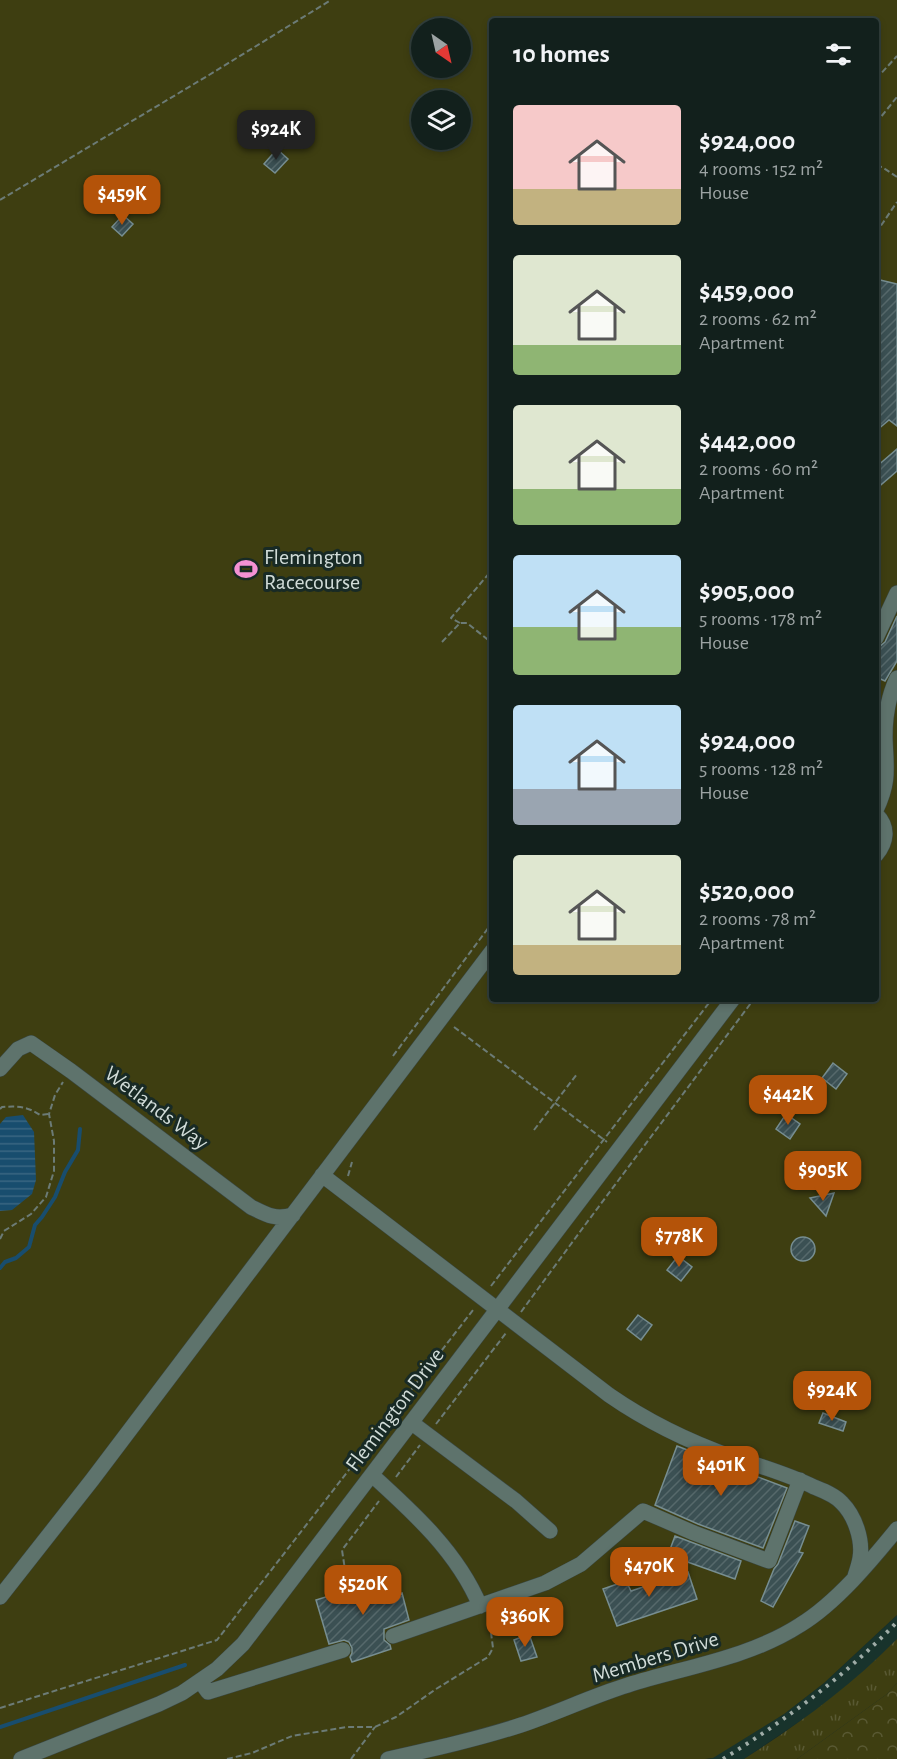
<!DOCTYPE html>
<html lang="en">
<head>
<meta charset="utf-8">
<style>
	body { margin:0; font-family:"Alegreya Sans",sans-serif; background:#1b2825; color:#f1f3f6; height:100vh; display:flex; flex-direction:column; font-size:22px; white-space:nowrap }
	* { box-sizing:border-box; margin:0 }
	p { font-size:20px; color:#9ca3a3 }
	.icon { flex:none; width:33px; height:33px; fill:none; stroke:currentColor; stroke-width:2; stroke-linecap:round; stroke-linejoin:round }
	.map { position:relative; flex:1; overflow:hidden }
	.details { position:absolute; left:489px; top:18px; width:390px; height:984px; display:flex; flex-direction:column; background:#12201c; border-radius:6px; box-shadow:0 3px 9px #0003,0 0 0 2px #313e3b }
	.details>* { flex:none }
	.needle { width:39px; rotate:146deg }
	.buttons { position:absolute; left:411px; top:18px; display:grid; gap:12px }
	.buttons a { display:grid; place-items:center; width:60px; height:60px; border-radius:50%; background:#12201c; box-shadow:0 3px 9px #0003,0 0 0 2px #313e3b; font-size:30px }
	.price { position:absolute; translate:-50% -51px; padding:0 14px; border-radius:12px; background:#b45309; color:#fff; font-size:20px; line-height:39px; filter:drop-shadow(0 2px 3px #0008) }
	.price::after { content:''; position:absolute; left:50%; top:36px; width:18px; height:14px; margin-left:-9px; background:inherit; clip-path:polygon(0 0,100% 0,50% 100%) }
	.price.on { background:#222; color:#fff }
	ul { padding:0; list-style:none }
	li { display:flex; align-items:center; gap:18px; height:150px; padding:0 24px }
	li span { display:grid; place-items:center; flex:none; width:168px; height:120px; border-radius:6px; color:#555 }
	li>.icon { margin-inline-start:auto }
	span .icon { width:72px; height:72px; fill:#fffc; stroke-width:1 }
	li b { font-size:26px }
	h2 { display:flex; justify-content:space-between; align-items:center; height:72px; padding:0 24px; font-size:26px }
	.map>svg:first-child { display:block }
	.built { fill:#18332c }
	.grass { fill:url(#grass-tufts) }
	.park { fill:url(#park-crowns) }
	.garden { fill:#3e3e11; fill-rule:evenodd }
	.water { fill:url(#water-rules) }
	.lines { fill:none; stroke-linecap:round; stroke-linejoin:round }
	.stream { stroke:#184d6e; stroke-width:4 }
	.building { fill:url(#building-hatch); stroke:#778e91; stroke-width:1.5 }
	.minor-casing { stroke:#394743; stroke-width:16 }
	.path { stroke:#6c7b76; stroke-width:2; stroke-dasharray:6 3; stroke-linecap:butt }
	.minor { stroke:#5e736c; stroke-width:15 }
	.rail { stroke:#9faca7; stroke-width:4; stroke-dasharray:3 6; stroke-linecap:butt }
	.labels { text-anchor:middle; stroke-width:6; stroke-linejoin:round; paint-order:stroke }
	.poi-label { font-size:22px; fill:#d1dcd8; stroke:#182a25; text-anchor:start }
	.street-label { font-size:22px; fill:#d1dcd8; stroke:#182a25 }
</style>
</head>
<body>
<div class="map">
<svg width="897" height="1759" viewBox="0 0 897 1759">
	<defs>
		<pattern id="grass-tufts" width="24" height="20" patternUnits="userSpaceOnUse" patternTransform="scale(1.5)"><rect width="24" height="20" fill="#3e3e11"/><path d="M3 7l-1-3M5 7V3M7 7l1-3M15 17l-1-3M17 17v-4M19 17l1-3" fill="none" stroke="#595933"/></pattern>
		<pattern id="park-crowns" width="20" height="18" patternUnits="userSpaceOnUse" patternTransform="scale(1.5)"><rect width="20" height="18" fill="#3e3e11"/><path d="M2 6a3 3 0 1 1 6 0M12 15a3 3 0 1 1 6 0" fill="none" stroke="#595933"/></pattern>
		<pattern id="water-rules" width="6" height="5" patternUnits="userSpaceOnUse" patternTransform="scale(1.5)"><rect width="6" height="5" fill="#184d6e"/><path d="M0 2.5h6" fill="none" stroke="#396682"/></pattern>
		<pattern id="building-hatch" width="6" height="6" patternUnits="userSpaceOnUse" patternTransform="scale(1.5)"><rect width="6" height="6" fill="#3b5053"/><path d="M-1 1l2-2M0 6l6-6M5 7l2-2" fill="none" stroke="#56696b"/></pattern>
	</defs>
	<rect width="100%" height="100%" fill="#182a25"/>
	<path class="built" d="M897 1615V1639L868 1668 821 1707 744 1759H710L784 1714 824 1683Z"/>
	<path class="grass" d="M897 1639V1683L887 1694 797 1759H744C800 1723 850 1687 897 1639Z"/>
	<path class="park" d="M897 1683V1759H797L887 1694Z"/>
	<path class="garden" d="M0 0H897V1615L824 1683 784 1714 713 1758 705 1759H0ZM492 21H876V999H492ZM422 28H460V68H422ZM422 100H460V140H422Z"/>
	<path class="water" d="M23 1115 34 1132 36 1180 32 1194 12 1210 0 1211V1124L6 1117Z"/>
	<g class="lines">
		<path class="stream" d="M0 1268 5 1262 16 1258 29 1247 35 1225 42 1217 55 1197 65 1172 78 1150 80 1129
			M0 1727 185 1665"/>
	</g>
	<path class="building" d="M277 149 288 159 275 173 264 164Z
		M123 215 133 224 122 236 112 227Z
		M876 279 897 284V426L889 420 876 431Z
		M897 449V471L876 489V467Z
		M897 616V661L885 681 876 677V653L879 647 885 642Z
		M833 1063 847 1074 836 1089 822 1078Z
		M786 1114 800 1124 790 1139 776 1129Z
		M834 1193 826 1216 810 1198Z
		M791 1249a12 12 0 1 1 24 0a12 12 0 1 1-24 0Z
		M678 1256 692 1267 681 1281 667 1270Z
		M638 1315 652 1325 641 1340 627 1329Z
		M823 1413 846 1422 843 1431 819 1423Z
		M677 1446 787 1488 763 1548 698 1524 655 1505Z
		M795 1521 809 1526 799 1552 803 1553 773 1607 761 1601 774 1569 778 1564Z
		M675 1536 741 1561 735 1579 668 1555Z
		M688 1572 697 1599 617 1626 603 1589 626 1581 631 1591Z
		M392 1577 399 1594 402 1593 409 1620 384 1629V1640L390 1645 391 1649 352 1662 350 1657 352 1653V1648L349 1642 344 1640 329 1644 316 1600 342 1592V1589L362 1583 363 1586Z
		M529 1634 537 1657 521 1661 514 1640Z"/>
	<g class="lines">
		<g class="minor-casing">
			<path id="minor" d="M876 638 897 593
				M876 810C890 781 886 768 885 737 885 716 888 697 897 678
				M876 814C889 827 887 842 876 855
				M0 1069 18 1049 31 1043 71 1071 251 1207C267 1215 275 1220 293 1215
				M322 1175 609 1395C648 1422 687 1441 732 1457 760 1466 788 1474 814 1487 824 1491 835 1495 842 1503 855 1516 863 1540 860 1558 859 1564 857 1570 855 1576
				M412 1423 516 1501 550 1531
				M372 1475C414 1513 458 1553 480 1606
				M0 1597 92 1480 492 951
				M393 1636 545 1583 581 1564 643 1511 694 1533 769 1561 800 1480
				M200 1681 208 1692 343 1650
				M21 1759 159 1704 182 1693 217 1669 243 1644 733 999
				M388 1759C433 1749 478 1739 521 1725 557 1713 592 1696 628 1685 685 1667 749 1658 800 1625 836 1603 871 1561 897 1529"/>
		</g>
		<path class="path" d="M876 79 897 56
			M876 123 897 97
			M876 166 882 167 897 177
			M0 200 209 75 331 0
			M876 233 897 202
			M460 623 451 618 492 570
			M442 642 460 623H467L492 643
			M454 1027 607 1142
			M393 1056 492 923
			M0 1109 2 1107C17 1106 27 1106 40 1115L48 1114
			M534 1130 577 1074
			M348 1176 352 1162
			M0 1239 4 1231 31 1214 46 1197 54 1171V1141L49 1114 55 1095 63 1082
			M491 1286 712 999
			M521 1312 585 1225 754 999
			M436 1424 506 1333
			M396 1477 420 1445
			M347 1583 342 1550 379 1501
			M0 1708 217 1640 473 1310
			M227 1759 252 1753 292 1736 347 1727H375L396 1717 436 1689 488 1657 493 1648 489 1617
			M351 1759 375 1727"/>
		<use href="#minor" class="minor"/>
		<path class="rail" d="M723 1759C786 1720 845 1676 897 1622"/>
	</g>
	<defs>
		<g id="stadium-bare" transform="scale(1.8)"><path d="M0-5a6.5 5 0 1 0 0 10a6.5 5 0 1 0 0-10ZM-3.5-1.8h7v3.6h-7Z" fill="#f491d4" stroke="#182a25" stroke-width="2.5" paint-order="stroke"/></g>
	</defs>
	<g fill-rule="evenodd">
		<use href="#stadium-bare" x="246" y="569"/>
	</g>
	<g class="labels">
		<g class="poi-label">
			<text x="264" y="564">Flemington<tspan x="264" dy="25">Racecourse</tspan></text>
		</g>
		<g class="street-label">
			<text transform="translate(157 1107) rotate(37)" y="8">Wetlands Way</text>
			<text transform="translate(394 1409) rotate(-53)" y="8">Flemington Drive</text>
			<text transform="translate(655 1656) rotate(-17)" y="8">Members Drive</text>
		</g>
	</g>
</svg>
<div class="buttons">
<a><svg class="needle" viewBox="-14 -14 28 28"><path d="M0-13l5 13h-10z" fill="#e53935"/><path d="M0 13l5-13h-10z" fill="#9ca3a3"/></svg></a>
<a><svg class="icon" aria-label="layers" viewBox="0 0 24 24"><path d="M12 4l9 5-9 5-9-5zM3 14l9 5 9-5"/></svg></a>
</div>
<b class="price on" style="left:276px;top:161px">$924K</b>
<b class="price" style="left:122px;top:226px">$459K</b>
<b class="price" style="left:788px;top:1126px">$442K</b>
<b class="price" style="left:823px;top:1202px">$905K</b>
<b class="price" style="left:679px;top:1268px">$778K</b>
<b class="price" style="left:832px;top:1422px">$924K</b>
<b class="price" style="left:721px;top:1497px">$401K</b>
<b class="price" style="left:649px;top:1598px">$470K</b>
<b class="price" style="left:363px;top:1616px">$520K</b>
<b class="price" style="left:525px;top:1648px">$360K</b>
<section class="details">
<h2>10 homes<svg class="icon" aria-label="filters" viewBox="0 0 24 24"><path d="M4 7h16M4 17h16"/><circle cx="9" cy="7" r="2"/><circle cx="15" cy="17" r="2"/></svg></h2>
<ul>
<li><span style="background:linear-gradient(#f6c9c9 70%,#c2b280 0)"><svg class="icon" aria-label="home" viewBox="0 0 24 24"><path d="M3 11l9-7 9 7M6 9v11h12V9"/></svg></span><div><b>$924,000</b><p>4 rooms · 152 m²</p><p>House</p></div></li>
<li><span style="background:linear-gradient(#dfe7d0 75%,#8fb573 0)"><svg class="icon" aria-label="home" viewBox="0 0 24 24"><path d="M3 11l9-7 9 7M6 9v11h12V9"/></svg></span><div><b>$459,000</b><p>2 rooms · 62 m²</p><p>Apartment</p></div></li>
<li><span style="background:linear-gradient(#dfe7d0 70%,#8fb573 0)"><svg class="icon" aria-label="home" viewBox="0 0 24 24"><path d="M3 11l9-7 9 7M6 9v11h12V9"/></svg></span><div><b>$442,000</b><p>2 rooms · 60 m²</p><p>Apartment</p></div></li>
<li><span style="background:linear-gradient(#bfe0f5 60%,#8fb573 0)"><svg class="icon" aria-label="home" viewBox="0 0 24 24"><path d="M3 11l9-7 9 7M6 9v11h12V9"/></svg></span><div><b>$905,000</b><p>5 rooms · 178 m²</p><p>House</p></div></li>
<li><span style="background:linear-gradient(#bfe0f5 70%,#9aa5b1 0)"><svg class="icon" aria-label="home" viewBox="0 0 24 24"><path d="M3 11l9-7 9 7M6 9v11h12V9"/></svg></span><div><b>$924,000</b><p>5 rooms · 128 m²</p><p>House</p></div></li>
<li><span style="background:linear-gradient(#dfe7d0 75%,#c2b280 0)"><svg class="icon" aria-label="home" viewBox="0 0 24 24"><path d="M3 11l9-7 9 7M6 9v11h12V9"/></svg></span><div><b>$520,000</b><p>2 rooms · 78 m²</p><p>Apartment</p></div></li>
</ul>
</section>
</div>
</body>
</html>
